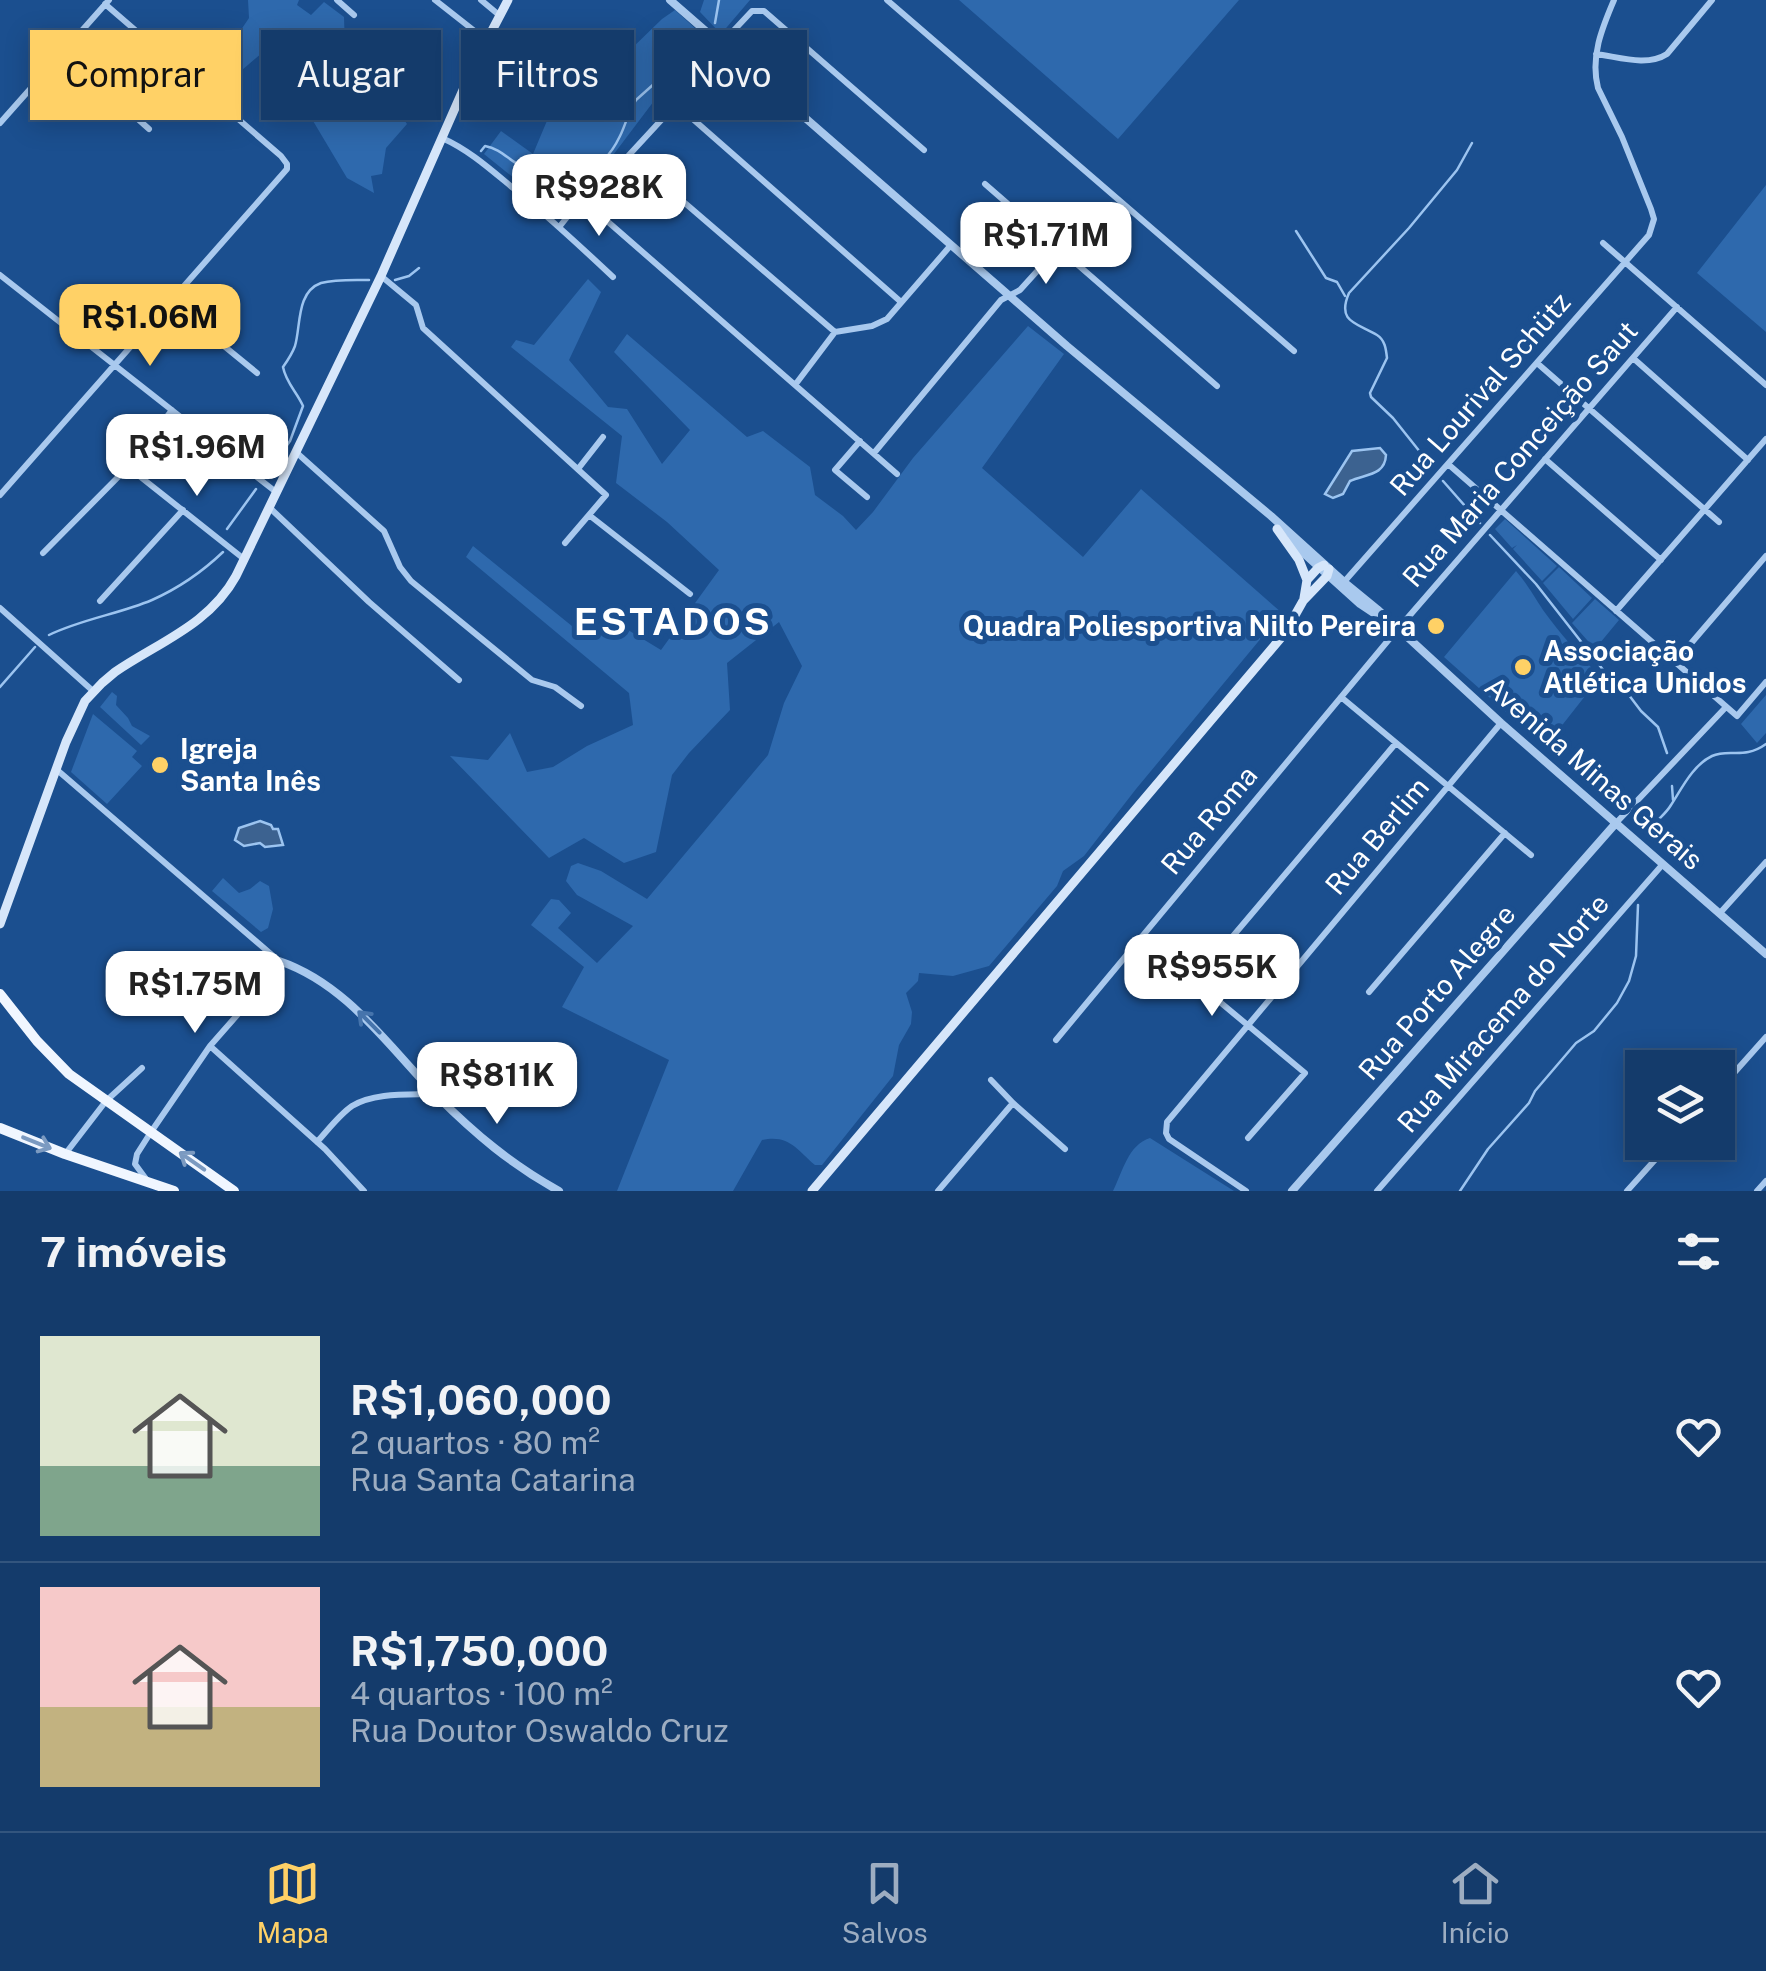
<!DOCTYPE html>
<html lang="pt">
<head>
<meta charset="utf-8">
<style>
	body { margin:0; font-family:"Public Sans",sans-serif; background:#1d4271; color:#f1f3f6; height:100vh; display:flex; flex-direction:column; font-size:38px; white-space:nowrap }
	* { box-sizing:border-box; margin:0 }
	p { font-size:32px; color:#9dadc1 }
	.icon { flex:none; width:55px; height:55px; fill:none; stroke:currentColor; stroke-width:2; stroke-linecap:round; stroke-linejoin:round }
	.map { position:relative; height:1191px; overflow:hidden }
	.details { display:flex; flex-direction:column; background:#143b6b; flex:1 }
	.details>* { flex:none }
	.banner { position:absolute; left:30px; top:30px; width:1000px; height:90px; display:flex; gap:20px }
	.buttons { position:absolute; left:1625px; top:1050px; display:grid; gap:20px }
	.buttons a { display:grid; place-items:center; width:110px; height:110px; border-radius:0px; background:#143b6b; box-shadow:0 5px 25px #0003,0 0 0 2px #33557e; font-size:50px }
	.price { position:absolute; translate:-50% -85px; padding:0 22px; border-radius:20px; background:#fff; color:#222; font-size:32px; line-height:65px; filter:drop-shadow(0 2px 5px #0008) }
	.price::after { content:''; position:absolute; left:50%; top:60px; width:30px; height:22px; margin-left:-15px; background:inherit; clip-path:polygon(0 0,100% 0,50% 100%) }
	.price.active { background:#ffd166; color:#111 }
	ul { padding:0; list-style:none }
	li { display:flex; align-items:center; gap:30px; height:250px; padding:0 40px }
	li+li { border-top:2px solid #33557e }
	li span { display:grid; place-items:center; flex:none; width:280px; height:200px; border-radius:0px; color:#555 }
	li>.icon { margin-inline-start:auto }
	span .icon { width:120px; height:120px; fill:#fffc; stroke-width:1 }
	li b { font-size:42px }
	h2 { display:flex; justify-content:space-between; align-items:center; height:120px; padding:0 40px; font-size:42px }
	.tag { padding:0 35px; border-radius:0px; background:#143b6b; box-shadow:0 5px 25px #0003,0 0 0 2px #33557e; font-size:35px; line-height:90px }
	.tag.active { background:#ffd166; color:#111 }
	.menu { display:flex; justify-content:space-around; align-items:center; height:140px; border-top:2px solid #33557e; background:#143b6b; font-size:28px; color:#9dadc1 }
	.menu a { display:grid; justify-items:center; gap:5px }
	.menu .active { color:#ffd166 }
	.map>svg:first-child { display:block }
	.green { fill:#2e69ad }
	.water { fill:#3c6290; stroke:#9cc4f0; stroke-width:2.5 }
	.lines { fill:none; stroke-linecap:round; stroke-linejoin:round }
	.stream { stroke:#9cc4f0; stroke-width:2.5 }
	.minor { stroke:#a9c9ee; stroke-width:6 }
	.tertiary { stroke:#a9c9ee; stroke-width:8 }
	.secondary { stroke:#d6e6fa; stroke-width:9 }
	.primary { stroke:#f0f6ff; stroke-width:10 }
	.oneway { stroke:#4674ac }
	.oneway2 { stroke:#7b9ac1 }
	.poi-dot { fill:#ffd166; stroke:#1b4f8f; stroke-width:4 }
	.labels { text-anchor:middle; stroke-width:10; stroke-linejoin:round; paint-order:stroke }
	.street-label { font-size:28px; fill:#fff; stroke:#1b4f8f }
	.poi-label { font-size:28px; font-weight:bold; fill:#fff; stroke:#1b4f8f; text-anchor:start }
	.district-label { font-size:38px; font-weight:bold; letter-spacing:2.5px; fill:#fff; stroke:#1b4f8f }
</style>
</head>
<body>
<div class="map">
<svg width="1766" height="1191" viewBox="0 0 1766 1191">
	<rect width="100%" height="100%" fill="#1b4f8f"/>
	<path class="green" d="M248 0H299L297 5 311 15 324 2 344 17 345 49 383 73 392 102 407 124 386 148 382 174 371 176 374 193 347 178 269 47 242 70 228 49 249 18Z
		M704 0H750L721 34 700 12Z
		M959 0H1239L1118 139Z
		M675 10 729 59 686 98 660 93 586 191 550 207 484 154 501 131 533 154 549 116 627 53 662 19Z
		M1766 185V332L1697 273Z
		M588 279 601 292 569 360 608 407 627 409 662 464 690 430 614 352 627 334 747 437 763 431 810 467 815 495 843 516 856 530 873 512 913 458 1028 326 1064 354 982 468 1083 557 1141 489 1282 613 1136 789 1084 856 1063 871 1057 886 989 966 953 976 919 973 918 981 906 993 912 1012 911 1024 899 1045 893 1076 822 1165H815C797 1150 789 1134 762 1140L733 1191H617L669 1060 562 1007 584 967 531 925 551 899 559 900 571 913 558 928 597 963 633 926 577 895 566 881 571 866 578 863 601 871 647 899 768 755 784 703 802 666 779 622 727 663 730 710 689 753 672 775 656 852 624 863 584 838 549 858 450 756 488 760 510 733 527 772 553 767 587 746 633 725 629 693 466 557 473 546 588 639 605 616 661 650 719 570 667 522 616 483 622 436 511 347 516 340 534 345Z
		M1505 519 1557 566 1542 581 1513 549 1517 545 1512 548 1495 529Z
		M1559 567 1592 598 1573 619 1543 583Z
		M1516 571C1528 585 1533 595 1543 610 1560 634 1580 655 1600 677L1545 747 1444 657Z
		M1595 599 1619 620 1595 649 1572 623Z
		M112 692 117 696 116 705 128 718 132 726 150 736 141 745 100 707Z
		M1766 695V733L1757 743 1741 724Z
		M93 714 137 751 132 757 142 766 107 804 71 772Z
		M223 878 239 893 250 889 260 881 269 886 273 909 268 928 261 932 212 891Z
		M1150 1138 1234 1191H1113C1123 1171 1128 1145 1150 1138Z"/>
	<path class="water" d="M1380 448 1386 455C1385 476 1365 474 1350 481L1343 494 1333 498 1325 494 1352 451Z
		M260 821 271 825 273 829H278L283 845 265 847 260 843 244 846 235 840 239 828Z"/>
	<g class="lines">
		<path class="stream" d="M715 23 719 0
			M481 151 485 146C503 149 510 163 526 168 568 182 600 178 620 136 626 124 628 112 636 100L703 40
			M1296 231 1326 278 1337 282 1345 296
			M395 280 409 276 419 268
			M1432 467 1393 418 1371 397 1370 393 1387 358C1386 349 1385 340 1377 335 1358 323 1336 323 1349 293L1409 228 1457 170 1472 143
			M268 472 290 441 303 406C297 392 286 383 283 367 288 360 292 354 295 346 301 326 296 292 321 283 336 279 354 280 369 280
			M1443 481 1480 523
			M227 529 256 489
			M1490 535 1536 584 1604 671 1619 682 1641 711 1658 727 1667 753
			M49 635C82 619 119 614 152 600 179 588 202 572 223 552
			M0 687 35 647
			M1672 786 1673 800
			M1647 836C1652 822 1664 817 1671 805 1682 788 1693 765 1712 756 1729 748 1744 760 1766 744
			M1460 1191 1488 1149 1529 1103 1535 1091 1576 1043 1594 1031 1617 1003 1629 981 1636 956 1638 905"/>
		<path class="minor" d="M337 0 354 15
			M435 0 486 40
			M481 0 499 15
			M887 0 1294 351
			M721 44 752 11H764L924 150
			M63 52 149 129
			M1596 54C1619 57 1647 67 1667 54L1712 0
			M0 123 109 0
			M442 138C469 150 490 169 513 188 548 216 580 246 613 277
			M629 155 835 332
			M985 184 1217 386
			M591 207 897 474
			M560 226 572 211 591 207 629 155 665 116 678 106 901 302
			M1603 243 1766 385
			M0 275 276 492
			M381 276 416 305 423 328 606 495 565 543
			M170 302 257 373
			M1633 358 1748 460
			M1537 363 1719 522
			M795 385 835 332 872 326 887 319 951 245
			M860 441 835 470 867 497
			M297 453 384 531 400 567 411 581 532 680 555 687 581 706
			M874 453 1001 300 1020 290 1058 248
			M1545 459 1661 560
			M1448 464 1737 716 1766 682
			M128 467 244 559
			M578 469 603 437
			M0 495 287 169V164L281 156 105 4
			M270 508 369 602 459 680
			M589 515 690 594
			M43 553 128 467 172 410
			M1344 582 1649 235 1654 219 1651 209 1622 137 1598 88C1590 57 1602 28 1614 0
			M100 601 183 510
			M0 608 93 691
			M1616 611 1766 439
			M1675 662 1766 556
			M1341 697 1531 855
			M56 769 279 961 275 972 210 1046 151 1132 137 1154 135 1164 146 1179
			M1616 823 1726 707
			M1720 913 1766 862
			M1142 937 1305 1073 1248 1138
			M1195 981 1396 743
			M1369 992 1505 833
			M1056 1040 1391 637 1677 307
			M210 1046 325 1149 364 1191
			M991 1080 1013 1103 1065 1149
			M1718 1091 1766 1037
			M317 1142C328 1130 339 1115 352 1106 375 1092 409 1095 435 1094
			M66 1153 106 1101 142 1068
			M938 1191 1013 1103
			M1246 1191 1169 1139 1166 1133 1167 1122 1501 723
			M1377 1191 1663 864
			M1627 1191 1671 1142
			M1757 1191 1766 1181"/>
		<path class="tertiary" d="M670 0 1067 346 1271 516 1344 582 1377 609 1501 723 1766 954
			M1289 540 1360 604 1381 618
			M279 961C347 984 388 1046 437 1096 476 1135 511 1164 559 1191
			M1292 1191 1616 823"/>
		<path class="secondary" d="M1277 529 1299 560 1307 580 1304 598
			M1307 580 1318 568 1324 565
			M0 924 66 742 85 701 102 683 115 672C159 642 209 625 236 576L381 276 474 65 508 0
			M812 1191 1285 633 1303 601 1327 576 1329 569"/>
		<path class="primary" d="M0 994 37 1041 69 1074 234 1191
			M0 1128 65 1154 174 1191"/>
	</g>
	<defs><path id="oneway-shaft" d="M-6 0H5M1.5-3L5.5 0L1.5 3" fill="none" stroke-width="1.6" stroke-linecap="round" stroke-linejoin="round" transform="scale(2.5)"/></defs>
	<use class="oneway" href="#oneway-shaft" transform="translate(369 1022) rotate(-135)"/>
	<g class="oneway2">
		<use href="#oneway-shaft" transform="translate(37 1143) rotate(22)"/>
		<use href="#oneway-shaft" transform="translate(192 1161) rotate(-145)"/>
	</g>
	<g class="poi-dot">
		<circle cx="1436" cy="626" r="10"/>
		<circle cx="1523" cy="667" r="10"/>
		<circle cx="160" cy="765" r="10"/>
	</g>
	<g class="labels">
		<g class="street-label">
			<text transform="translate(1480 394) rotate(-49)" y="10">Rua Lourival Schütz</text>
			<text transform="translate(1520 454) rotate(-49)" y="10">Rua Maria Conceição Saut</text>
			<text transform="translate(1594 773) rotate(41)" y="10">Avenida Minas Gerais</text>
			<text transform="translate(1209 820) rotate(-50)" y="10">Rua Roma</text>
			<text transform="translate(1377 836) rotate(-50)" y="10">Rua Berlim</text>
			<text transform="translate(1437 992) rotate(-49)" y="10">Rua Porto Alegre</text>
			<text transform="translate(1503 1013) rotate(-49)" y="10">Rua Miracema do Norte</text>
		</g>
		<g class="poi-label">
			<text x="1416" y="636" text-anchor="end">Quadra Poliesportiva Nilto Pereira</text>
			<text x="1543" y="661">Associação<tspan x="1543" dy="32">Atlética Unidos</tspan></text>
			<text x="180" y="759">Igreja<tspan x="180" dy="32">Santa Inês</tspan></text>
		</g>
		<g class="district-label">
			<text x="673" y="635">ESTADOS</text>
		</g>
	</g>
</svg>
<div class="buttons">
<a><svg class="icon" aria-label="layers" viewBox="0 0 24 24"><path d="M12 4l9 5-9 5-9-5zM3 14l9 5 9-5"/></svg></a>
</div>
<b class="price" style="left:599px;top:239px">R$928K</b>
<b class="price" style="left:1046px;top:287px">R$1.71M</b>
<b class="price active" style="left:150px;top:369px">R$1.06M</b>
<b class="price" style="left:197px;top:499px">R$1.96M</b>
<b class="price" style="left:1212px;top:1019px">R$955K</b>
<b class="price" style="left:195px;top:1036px">R$1.75M</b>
<b class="price" style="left:497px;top:1127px">R$811K</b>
<div class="banner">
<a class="tag active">Comprar</a>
<a class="tag">Alugar</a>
<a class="tag">Filtros</a>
<a class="tag">Novo</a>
</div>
</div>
<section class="details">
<h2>7 imóveis<svg class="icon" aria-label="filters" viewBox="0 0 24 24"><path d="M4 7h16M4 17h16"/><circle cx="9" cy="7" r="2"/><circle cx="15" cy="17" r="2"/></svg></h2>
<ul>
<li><span style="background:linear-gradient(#dfe7d0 65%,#7fa58c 0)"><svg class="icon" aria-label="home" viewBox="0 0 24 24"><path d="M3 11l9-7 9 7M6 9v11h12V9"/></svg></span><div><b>R$1,060,000</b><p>2 quartos · 80 m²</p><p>Rua Santa Catarina</p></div><svg class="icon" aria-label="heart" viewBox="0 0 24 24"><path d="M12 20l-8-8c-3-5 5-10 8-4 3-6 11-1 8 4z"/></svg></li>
<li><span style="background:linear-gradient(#f6c9c9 60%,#c2b280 0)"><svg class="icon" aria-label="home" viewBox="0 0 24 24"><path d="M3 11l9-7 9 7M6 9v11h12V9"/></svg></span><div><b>R$1,750,000</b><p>4 quartos · 100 m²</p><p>Rua Doutor Oswaldo Cruz</p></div><svg class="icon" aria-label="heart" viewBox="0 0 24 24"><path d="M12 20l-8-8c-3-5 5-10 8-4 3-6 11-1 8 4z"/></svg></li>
</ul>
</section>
<nav class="menu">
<a class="active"><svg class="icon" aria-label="map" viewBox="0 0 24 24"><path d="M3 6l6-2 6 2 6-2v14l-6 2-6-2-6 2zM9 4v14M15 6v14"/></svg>Mapa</a>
<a><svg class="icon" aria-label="saved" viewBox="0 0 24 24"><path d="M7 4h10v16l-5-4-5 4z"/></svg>Salvos</a>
<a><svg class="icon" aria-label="home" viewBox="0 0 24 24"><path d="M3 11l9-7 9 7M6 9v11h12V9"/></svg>Início</a>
</nav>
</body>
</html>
